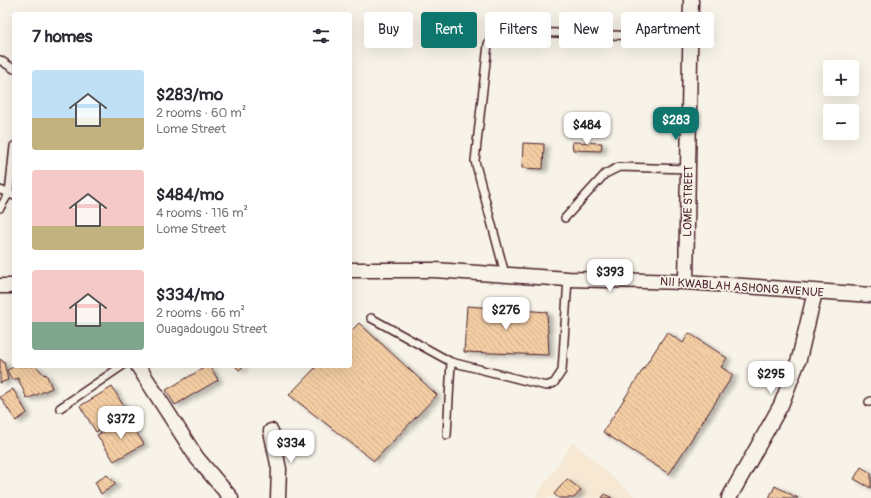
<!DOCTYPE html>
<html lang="en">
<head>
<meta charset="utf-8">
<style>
	body { margin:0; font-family:Pangolin,sans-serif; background:#f2f2f3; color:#2b2b33; height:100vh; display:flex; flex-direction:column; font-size:15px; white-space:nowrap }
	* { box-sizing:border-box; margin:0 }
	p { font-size:13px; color:#7c7c81 }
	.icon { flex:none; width:22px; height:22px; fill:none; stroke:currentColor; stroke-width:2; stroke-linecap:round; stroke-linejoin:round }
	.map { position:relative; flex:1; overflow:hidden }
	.details { position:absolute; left:12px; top:12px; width:340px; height:356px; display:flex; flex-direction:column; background:#fff; border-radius:4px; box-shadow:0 4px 16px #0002 }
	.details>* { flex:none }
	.banner { position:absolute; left:364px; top:12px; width:380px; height:36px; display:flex; gap:8px }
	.controls { position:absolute; left:823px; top:60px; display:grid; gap:8px }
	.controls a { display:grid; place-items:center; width:36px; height:36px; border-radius:4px; background:#fff; box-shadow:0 4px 16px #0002; font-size:20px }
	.price { position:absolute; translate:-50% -34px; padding:0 9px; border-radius:8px; background:#fff; color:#222; font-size:13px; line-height:26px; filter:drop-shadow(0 1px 2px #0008) }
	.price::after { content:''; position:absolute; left:50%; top:24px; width:12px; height:9px; margin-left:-6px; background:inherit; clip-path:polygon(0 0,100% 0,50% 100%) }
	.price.current { background:#0f766e; color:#fff }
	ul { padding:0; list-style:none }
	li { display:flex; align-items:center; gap:12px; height:100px; padding:0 20px }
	li span { display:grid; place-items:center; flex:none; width:112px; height:80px; border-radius:4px; color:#555 }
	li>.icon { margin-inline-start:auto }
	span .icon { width:48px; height:48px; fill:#fffc; stroke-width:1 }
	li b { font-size:17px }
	h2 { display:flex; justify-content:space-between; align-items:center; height:48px; padding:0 20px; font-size:17px }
	.tag { padding:0 14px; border-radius:4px; background:#fff; box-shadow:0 4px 16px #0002; font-size:14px; line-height:36px }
	.tag.current { background:#0f766e; color:#fff }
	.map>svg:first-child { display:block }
	.built { fill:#f6e8d3 }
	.building { fill:url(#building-back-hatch); stroke:#4a1f2b; filter:url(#shadow) }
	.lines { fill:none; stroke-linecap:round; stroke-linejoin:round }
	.lane-casing { stroke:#4a1f2b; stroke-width:10 }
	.street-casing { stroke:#4a1f2b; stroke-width:17 }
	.lane { stroke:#f7f3e8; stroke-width:7 }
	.street { stroke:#f7f3e8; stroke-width:14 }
	.labels { text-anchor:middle; stroke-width:3; stroke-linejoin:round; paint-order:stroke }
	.street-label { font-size:12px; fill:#4a1f2b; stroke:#f7f3e8 }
</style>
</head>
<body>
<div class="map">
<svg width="871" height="498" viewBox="0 0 871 498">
	<defs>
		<pattern id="building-back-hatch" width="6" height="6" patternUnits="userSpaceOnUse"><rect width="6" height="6" fill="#f3cda3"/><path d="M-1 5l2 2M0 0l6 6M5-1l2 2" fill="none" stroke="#d2b08c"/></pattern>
		<filter id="shadow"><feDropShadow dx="4.5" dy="2.5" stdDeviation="2" flood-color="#0004"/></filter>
	</defs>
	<rect width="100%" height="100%" fill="#f7f3e8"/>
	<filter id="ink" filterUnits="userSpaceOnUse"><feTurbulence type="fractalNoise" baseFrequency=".025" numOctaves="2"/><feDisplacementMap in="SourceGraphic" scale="8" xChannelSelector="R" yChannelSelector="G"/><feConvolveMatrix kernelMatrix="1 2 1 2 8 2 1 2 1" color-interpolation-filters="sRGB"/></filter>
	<g filter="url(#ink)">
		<path class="built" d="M573 442 636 498H535Z"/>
		<path class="building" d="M572 142 602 143 601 151 573 150Z
			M523 143 544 144 543 169 522 168Z
			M467 306 547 312 549 355 464 352Z
			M359 323 437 395 374 461 289 395 317 366H350V332Z
			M667 332 683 343 689 333 727 358 721 367 733 375 669 474 603 432Z
			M0 359 4 362 8 380 0 383Z
			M12 363H14V366H36L44 375 46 374 52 388 27 399 18 378 12 380 7 370 14 367Z
			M207 366H210L218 380 175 405 166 390Z
			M235 366H244L239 370Z
			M112 387 128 413 96 432 80 406Z
			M13 389 27 413 16 421 0 397Z
			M128 420 144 444 114 461 97 435Z
			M861 467 871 473V488L854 479Z
			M107 475 116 484 101 494 95 482Z
			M567 479 581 490 574 498H559L554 494Z
			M775 486 798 498H769Z
			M605 494 612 498H602Z"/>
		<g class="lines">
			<g class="lane-casing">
				<path id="lane" d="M0 60 14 69
					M14 146 9 193 14 196
					M0 190 9 193 0 208
					M565 218 605 174 619 167 688 169
					M505 274 475 161 488 44 495 33 505 31 691 38
					M371 318 451 362 546 386 554 383 562 371 568 279
					M869 402 871 401
					M60 408 122 366
					M447 435 451 362"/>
			</g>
			<g class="street-casing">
				<path id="street" d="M350 270H434L568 279 686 282 871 295
					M686 282 691 0
					M0 286H14
					M138 366 197 458 231 498
					M271 431 279 469 278 498
					M729 498 781 405 799 359 815 292"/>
			</g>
			<use href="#lane" class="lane"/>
			<use href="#street" class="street"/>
		</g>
	</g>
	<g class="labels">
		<g class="street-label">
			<text transform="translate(688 201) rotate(-89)" y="4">LOME STREET</text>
			<text transform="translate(742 287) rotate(4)" y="4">NII KWABLAH ASHONG AVENUE</text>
		</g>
	</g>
</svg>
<div class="controls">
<a>+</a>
<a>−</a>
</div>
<b class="price current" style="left:676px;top:141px">$283</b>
<b class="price" style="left:587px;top:146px">$484</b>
<b class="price" style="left:610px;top:293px">$393</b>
<b class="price" style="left:506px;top:331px">$276</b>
<b class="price" style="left:771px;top:395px">$295</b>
<b class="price" style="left:121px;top:440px">$372</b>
<b class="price" style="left:291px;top:464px">$334</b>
<div class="banner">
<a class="tag">Buy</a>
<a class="tag current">Rent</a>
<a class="tag">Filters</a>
<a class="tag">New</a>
<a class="tag">Apartment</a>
</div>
<section class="details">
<h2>7 homes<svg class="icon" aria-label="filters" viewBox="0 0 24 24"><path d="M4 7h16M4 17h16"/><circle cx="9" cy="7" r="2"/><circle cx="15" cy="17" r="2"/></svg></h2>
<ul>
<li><span style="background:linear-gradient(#bfe0f5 60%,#c2b280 0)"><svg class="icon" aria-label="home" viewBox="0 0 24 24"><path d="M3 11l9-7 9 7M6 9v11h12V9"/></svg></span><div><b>$283/mo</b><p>2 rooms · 60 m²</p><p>Lome Street</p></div></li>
<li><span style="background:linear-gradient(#f6c9c9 70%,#c2b280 0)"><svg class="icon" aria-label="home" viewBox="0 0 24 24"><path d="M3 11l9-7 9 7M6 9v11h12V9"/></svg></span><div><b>$484/mo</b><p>4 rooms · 116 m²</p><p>Lome Street</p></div></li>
<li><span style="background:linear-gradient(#f6c9c9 65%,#7fa58c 0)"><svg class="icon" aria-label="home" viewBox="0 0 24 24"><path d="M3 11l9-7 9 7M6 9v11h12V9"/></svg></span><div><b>$334/mo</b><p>2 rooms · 66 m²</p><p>Ouagadougou Street</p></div></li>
</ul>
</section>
</div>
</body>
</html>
